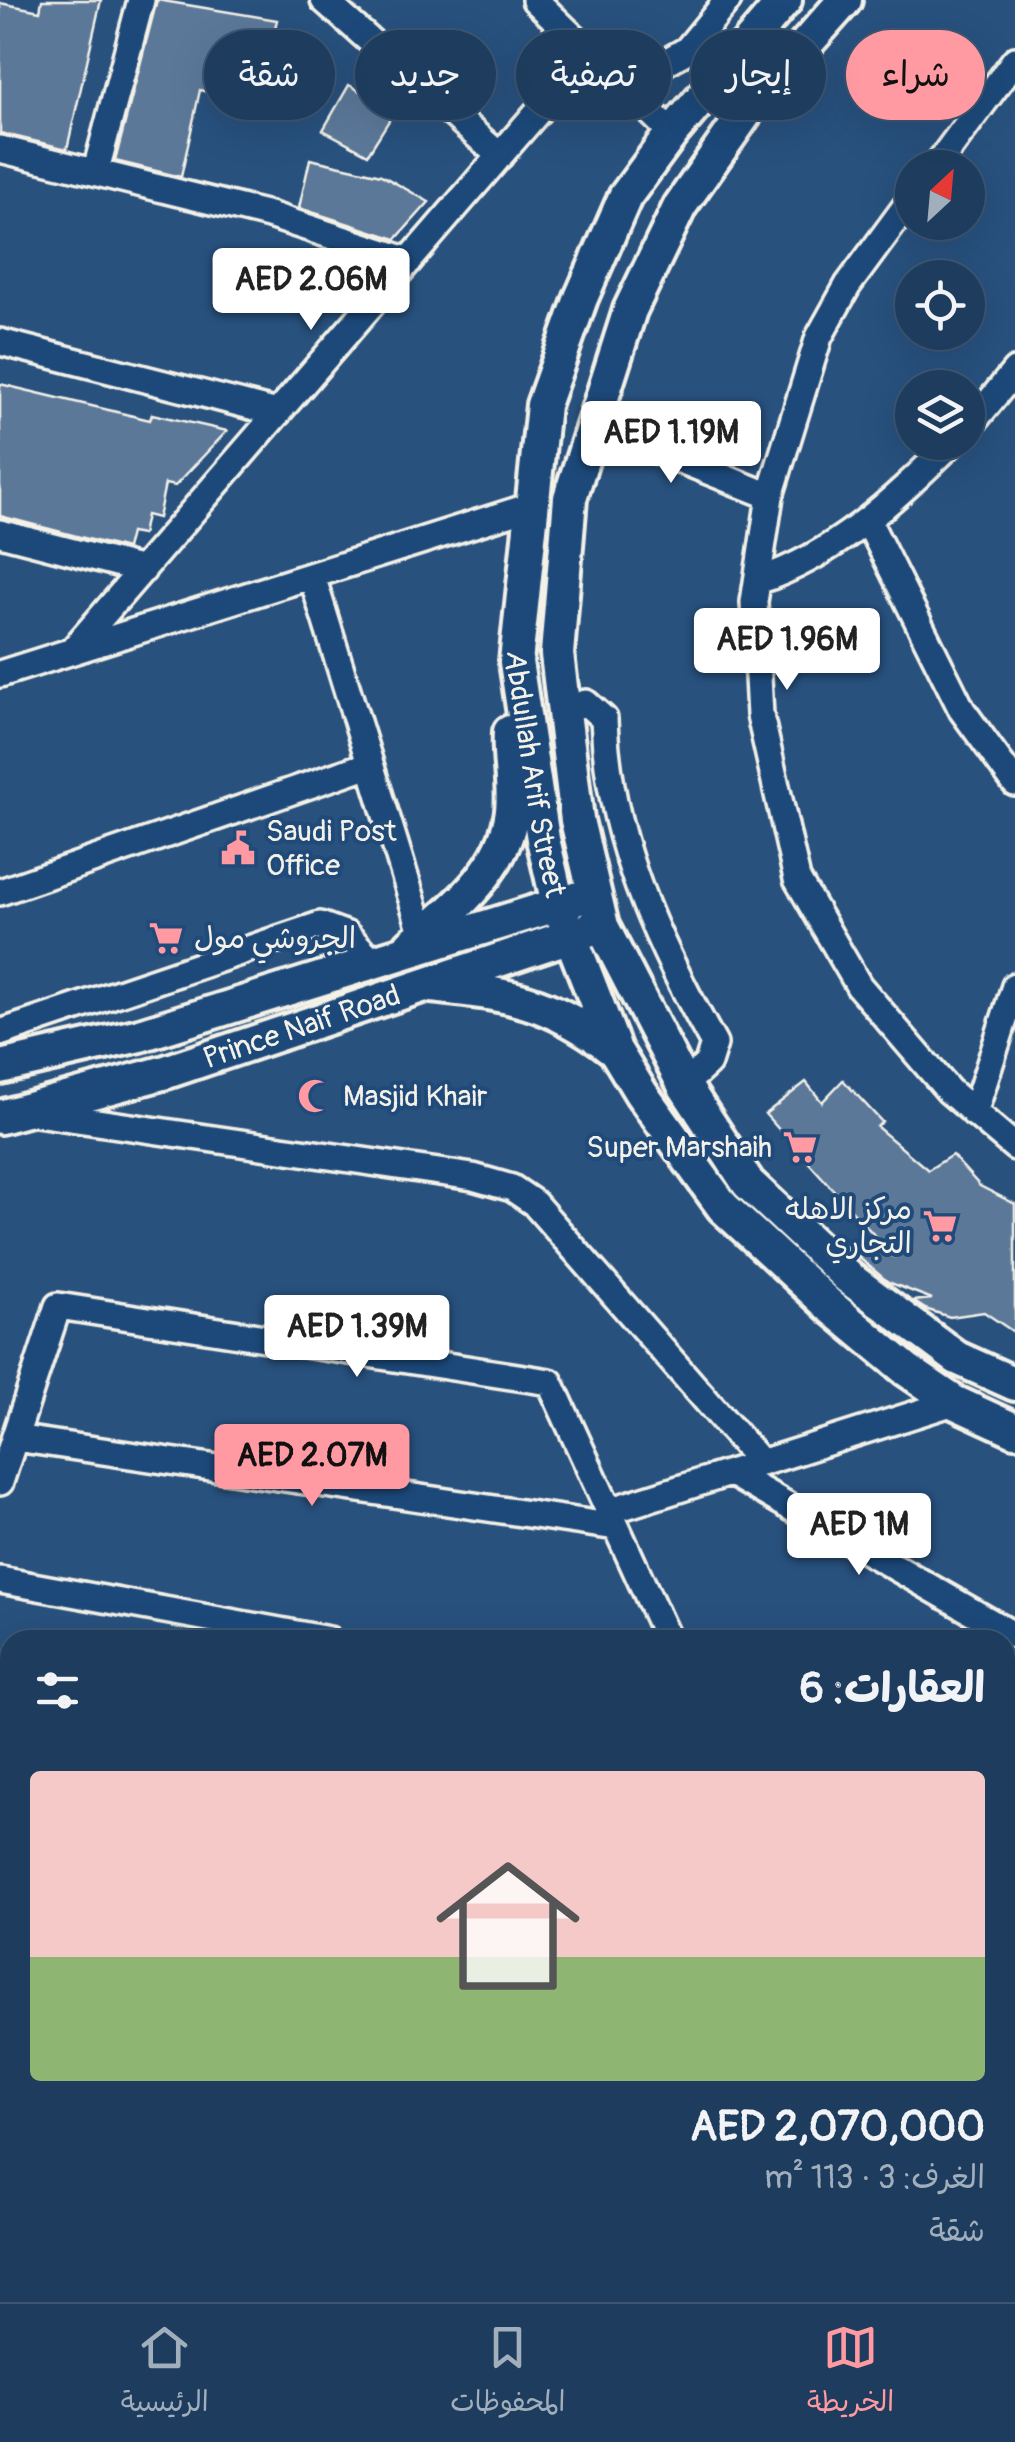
<!DOCTYPE html>
<html lang="ar">
<head>
<meta charset="utf-8">
<style>
	body { margin:0; font-family:Pangolin,"Playpen Sans Arabic",sans-serif; background:#264464; color:#f1f3f6; direction:rtl; height:100vh; display:flex; flex-direction:column; font-size:38px; white-space:nowrap }
	* { box-sizing:border-box; margin:0 }
	p { font-size:32px; color:#a1aebc }
	.icon { flex:none; width:55px; height:55px; fill:none; stroke:currentColor; stroke-width:2; stroke-linecap:round; stroke-linejoin:round }
	.map { position:relative; flex:1; overflow:hidden; direction:ltr }
	.side { position:absolute; left:0px; top:1630px; width:1015px; height:672px; display:flex; flex-direction:column; background:#1e3d5e; border-radius:30px 30px 0 0; box-shadow:0 10px 40px #0002,0 0 0 2px #3c5673; direction:rtl }
	.side>* { flex:none }
	.top-card { position:absolute; left:30px; top:30px; width:955px; height:90px; direction:rtl; display:flex; gap:20px }
	.needle { width:65px; rotate:26deg }
	.fabs { position:absolute; left:895px; top:150px; display:grid; gap:20px }
	.fabs a { display:grid; place-items:center; width:90px; height:90px; border-radius:50%; background:#1e3d5e; box-shadow:0 10px 40px #0002,0 0 0 2px #3c5673; font-size:50px }
	.price { position:absolute; translate:-50% -85px; padding:0 22px; border-radius:10px; background:#fff; color:#222; font-size:32px; line-height:65px; filter:drop-shadow(0 2px 5px #0008) }
	.price::after { content:''; position:absolute; left:50%; top:60px; width:30px; height:22px; margin-left:-15px; background:inherit; clip-path:polygon(0 0,100% 0,50% 100%) }
	.price.active { background:#ff9aa2; color:#111 }
	ul { padding:0; list-style:none }
	li { display:grid; align-content:center; gap:20px; height:530px; padding:0 30px }
	li span { display:grid; place-items:center; height:310px; border-radius:10px; color:#555 }
	li>.icon { margin-inline-start:auto }
	span .icon { width:180px; height:180px; fill:#fffc; stroke-width:1 }
	li b { font-size:42px }
	h2 { display:flex; justify-content:space-between; align-items:center; height:120px; padding:0 30px; font-size:42px }
	.pill { padding:0 35px; border-radius:45px; background:#1e3d5e; box-shadow:0 10px 40px #0002,0 0 0 2px #3c5673; font-size:35px; line-height:90px }
	.pill.active { background:#ff9aa2; color:#111 }
	.menu { display:flex; justify-content:space-around; align-items:center; height:140px; border-top:2px solid #3c5673; background:#1e3d5e; font-size:28px; color:#a1aebc }
	.menu a { display:grid; justify-items:center; gap:5px }
	.menu .active { color:#ff9aa2 }
	.map>svg:first-child { display:block }
	.building { fill:#5b7899; stroke:#f4f1e8; stroke-width:2.5 }
	.lines { fill:none; stroke-linecap:round; stroke-linejoin:round }
	.minor-casing { stroke:#f4f1e8; stroke-width:32 }
	.major-casing { stroke:#f4f1e8; stroke-width:40 }
	.highway-casing { stroke:#f4f1e8; stroke-width:45 }
	.minor { stroke:#1f4a7a; stroke-width:25 }
	.major { stroke:#1f4a7a; stroke-width:32 }
	.highway { stroke:#1f4a7a; stroke-width:38 }
	.labels { text-anchor:middle; stroke-width:8; stroke-linejoin:round; paint-order:stroke }
	.street-label { font-size:30px; fill:#f4f1e8; stroke:#1f4a7a }
	.poi-label { font-size:30px; fill:#f4f1e8; stroke:#1f4a7a; text-anchor:start }
</style>
</head>
<body>
<div class="map">
<svg width="1015" height="2302" viewBox="0 0 1015 2302">
	<rect width="100%" height="100%" fill="#28517e"/>
	<filter id="ink" filterUnits="userSpaceOnUse"><feTurbulence type="fractalNoise" baseFrequency=".01" numOctaves="2"/><feDisplacementMap in="SourceGraphic" scale="20" xChannelSelector="R" yChannelSelector="G"/><feConvolveMatrix kernelMatrix="1 2 1 2 8 2 1 2 1" color-interpolation-filters="sRGB"/></filter>
	<g filter="url(#ink)">
		<path class="building" d="M42 0H101L67 149 0 133V3L40 11Z
			M157 0 277 20 256 105 200 90 181 177 115 161Z
			M349 85 395 111 368 154 323 130Z
			M310 159 381 175 429 202 396 239 299 208Z
			M0 384 150 420 152 414 227 431 175 486 165 484 158 518 146 515 142 535 130 533 126 549 0 516Z
			M843 1080 882 1122 877 1127 928 1170 952 1155 980 1186 1015 1204V1333L984 1312 950 1317 925 1309 913 1301 932 1299 888 1282 845 1246 893 1256 765 1114 806 1082 822 1102Z"/>
		<g class="lines">
			<g class="minor-casing">
				<path id="minor" d="M324 0 500 156
					M535 0 672 133
					M625 85 687 50 728 0
					M0 149 269 215 409 261
					M935 168 1015 60
					M96 170 141 0
					M912 198 848 285 819 337 770 496 754 602 760 715 797 879 859 986 949 1091 1015 1147
					M0 342 278 413
					M593 425 770 496
					M968 428 1015 371
					M869 523 962 710 1015 783
					M0 533 143 570
					M312 576 423 935
					M758 581C838 554 893 500 953 442
					M72 651 591 50
					M0 674 531 506
					M564 709 586 703 604 719C608 837 657 943 714 1044L708 1063 684 1085
					M0 892 370 764
					M0 1033 320 925 347 935 374 962
					M29 1112 473 1177 512 1188 534 1203 761 1463
					M974 1113 1015 986
					M15 1438 616 1527
					M731 1473 1015 1636
					M0 1482 58 1306 550 1382 668 1640
					M609 1511 954 1402
					M0 1580 329 1640
					M0 1881 10 1886
					M1005 1913 1015 1890
					M1005 1930 1015 1936
					M1005 2009 1015 1989
					M0 2152 10 2145
					M1005 2178 1015 2180
					M301 2292 309 2302
					M440 2292 445 2302
					M635 2292 639 2302
					M818 2302 822 2292
					M868 2302 872 2292"/>
			</g>
			<g class="major-casing">
				<g id="major">
					<path id="s1" d="M785 0 672 133 625 197 581 298 543 405 516 662 543 839 558 904 615 1050 641 1093 723 1207 830 1306 907 1370 954 1402 1015 1430"/>
					<path d="M845 0 749 108 680 206 630 310 570 498 557 654 577 820 602 926 684 1085 748 1183 849 1278 957 1358 1015 1384"/>
					<path d="M411 945C454 909 505 870 512 811 515 785 508 758 510 732"/>
					<path d="M431 986C508 994 549 1000 612 1048"/>
					<path d="M0 1067 140 1035 579 898"/>
					<path id="s2" d="M0 1117 166 1072 588 930"/>
					<path d="M0 2216 10 2230"/>
					<path d="M56 2292 63 2302"/>
				</g>
			</g>
			<g class="highway-casing">
				<path id="highway" d="M0 2284 13 2302"/>
			</g>
			<use href="#minor" class="minor"/>
			<use href="#major" class="major"/>
			<use href="#highway" class="highway"/>
		</g>
	</g>
	<defs>
		<g id="civic-bare" transform="scale(2.7)"><path d="M-.6-6.5H3V-4.5H.6V-3L4-1V1h2V6H-6V1h2V-1L-.6-3ZM-1.2 2.5V6h2.4V2.5Z" fill="#ff9aa2" stroke="#1f4a7a" stroke-width="2.5" paint-order="stroke"/></g>
		<g id="supermarket-bare" transform="scale(2.7)"><path d="M-6-5.5h2.5l.6 2H6L4.5 2H-2.5L-4.4-4H-6ZM-1.5 3.2a1.3 1.3 0 1 0 .1 0ZM3 3.2a1.3 1.3 0 1 0 .1 0Z" fill="#ff9aa2" stroke="#1f4a7a" stroke-width="2.5" paint-order="stroke"/></g>
		<g id="mosque-bare" transform="scale(2.7)"><path d="M3.5-4.9A6 6 0 1 0 3.5 4.9A5 5 0 1 1 3.5-4.9Z" fill="#ff9aa2" stroke="#1f4a7a" stroke-width="2.5" paint-order="stroke"/></g>
	</defs>
	<g fill-rule="evenodd">
		<use href="#civic-bare" x="238" y="848"/>
		<use href="#supermarket-bare" x="166" y="938"/>
		<use href="#mosque-bare" x="315" y="1096"/>
		<use href="#supermarket-bare" x="800" y="1147"/>
		<use href="#supermarket-bare" x="940" y="1226"/>
	</g>
	<g class="labels">
		<g class="street-label">
			<text dy="10" stroke="none"><textPath href="#s1" startOffset="850">Abdullah Arif Street</textPath></text>
			<text dy="10" stroke="none"><textPath href="#s2" startOffset="315">Prince Naif Road</textPath></text>
		</g>
		<g class="poi-label">
			<text x="266" y="841">Saudi Post<tspan x="266" dy="34">Office</tspan></text>
			<text x="194" y="948">الجروشي مول</text>
			<text x="343" y="1106">Masjid Khair</text>
			<text x="772" y="1157" text-anchor="end">Super Marshaih</text>
			<text x="912" y="1219" text-anchor="end">مركز الاهله<tspan x="912" dy="34">التجاري</tspan></text>
		</g>
	</g>
</svg>
<div class="fabs">
<a><svg class="needle" viewBox="-14 -14 28 28"><path d="M0-13l5 13h-10z" fill="#e53935"/><path d="M0 13l5-13h-10z" fill="#a1aebc"/></svg></a>
<a><svg class="icon" aria-label="locate" viewBox="0 0 24 24"><circle cx="12" cy="12" r="6"/><path d="M12 2v4M12 18v4M2 12h4M18 12h4"/></svg></a>
<a><svg class="icon" aria-label="layers" viewBox="0 0 24 24"><path d="M12 4l9 5-9 5-9-5zM3 14l9 5 9-5"/></svg></a>
</div>
<b class="price" style="left:311px;top:333px">AED 2.06M</b>
<b class="price" style="left:671px;top:486px">AED 1.19M</b>
<b class="price" style="left:787px;top:693px">AED 1.96M</b>
<b class="price" style="left:357px;top:1380px">AED 1.39M</b>
<b class="price active" style="left:312px;top:1509px">AED 2.07M</b>
<b class="price" style="left:859px;top:1578px">AED 1M</b>
<div class="top-card">
<a class="pill active">شراء</a>
<a class="pill">إيجار</a>
<a class="pill">تصفية</a>
<a class="pill">جديد</a>
<a class="pill">شقة</a>
</div>
<section class="side">
<h2>العقارات: 6<svg class="icon" aria-label="filters" viewBox="0 0 24 24"><path d="M4 7h16M4 17h16"/><circle cx="9" cy="7" r="2"/><circle cx="15" cy="17" r="2"/></svg></h2>
<ul>
<li><span style="background:linear-gradient(#f6c9c9 60%,#8fb573 0)"><svg class="icon" aria-label="home" viewBox="0 0 24 24"><path d="M3 11l9-7 9 7M6 9v11h12V9"/></svg></span><div><b>AED 2,070,000</b><p>الغرف: 3 · 113 m²</p><p>شقة</p></div></li>
</ul>
</section>
</div>
<nav class="menu">
<a class="active"><svg class="icon" aria-label="map" viewBox="0 0 24 24"><path d="M3 6l6-2 6 2 6-2v14l-6 2-6-2-6 2zM9 4v14M15 6v14"/></svg>الخريطة</a>
<a><svg class="icon" aria-label="saved" viewBox="0 0 24 24"><path d="M7 4h10v16l-5-4-5 4z"/></svg>المحفوظات</a>
<a><svg class="icon" aria-label="home" viewBox="0 0 24 24"><path d="M3 11l9-7 9 7M6 9v11h12V9"/></svg>الرئيسية</a>
</nav>
</body>
</html>
